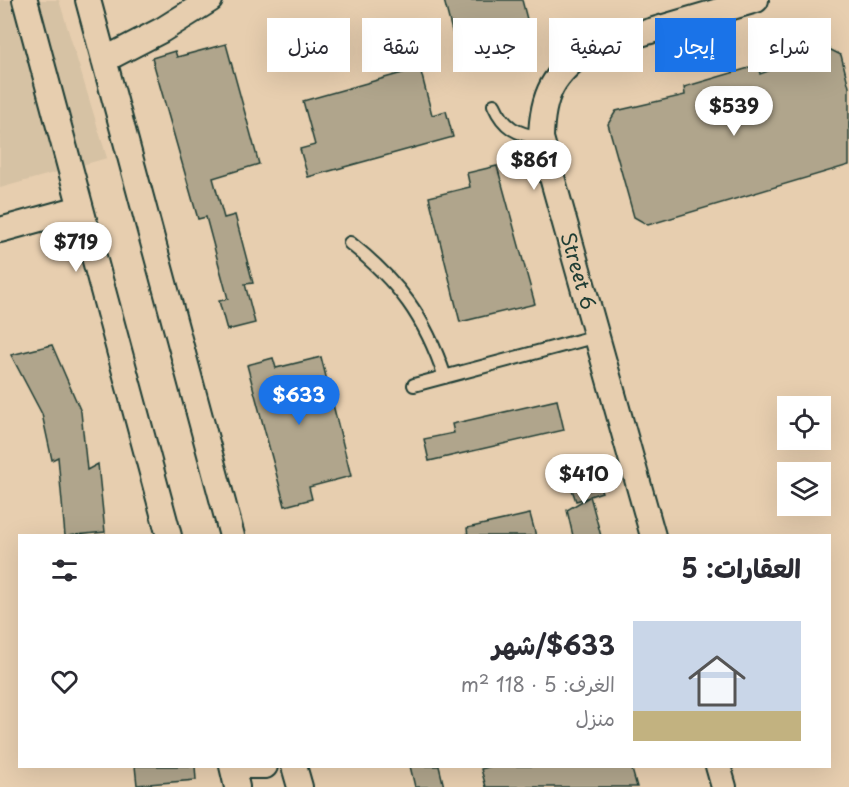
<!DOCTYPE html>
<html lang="ar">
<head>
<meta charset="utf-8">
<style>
	body { margin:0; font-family:"Playpen Sans","Playpen Sans Arabic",sans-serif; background:#f2f2f3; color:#2b2b33; direction:rtl; height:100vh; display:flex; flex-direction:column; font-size:22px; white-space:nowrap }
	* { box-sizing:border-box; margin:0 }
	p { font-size:20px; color:#7c7c81 }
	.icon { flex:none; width:33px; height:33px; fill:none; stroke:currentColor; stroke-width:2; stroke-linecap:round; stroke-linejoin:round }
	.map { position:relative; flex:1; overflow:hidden; direction:ltr }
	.details { position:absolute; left:18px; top:534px; width:813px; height:234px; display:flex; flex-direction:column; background:#fff; border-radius:0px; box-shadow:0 6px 24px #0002; direction:rtl }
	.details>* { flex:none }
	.guide { position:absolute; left:18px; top:18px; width:813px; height:54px; direction:rtl; display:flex; gap:12px }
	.fabs { position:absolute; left:777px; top:396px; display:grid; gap:12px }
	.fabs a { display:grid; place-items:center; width:54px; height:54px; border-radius:0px; background:#fff; box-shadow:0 6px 24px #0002; font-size:30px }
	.price { position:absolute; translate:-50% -51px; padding:0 14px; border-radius:21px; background:#fff; color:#222; font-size:20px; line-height:39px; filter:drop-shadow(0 2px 3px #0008) }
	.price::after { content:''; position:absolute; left:50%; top:36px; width:18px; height:14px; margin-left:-9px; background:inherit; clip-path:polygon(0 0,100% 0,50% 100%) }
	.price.active { background:#1a73e8; color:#fff }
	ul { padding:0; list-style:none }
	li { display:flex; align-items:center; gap:18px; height:150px; padding:0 30px }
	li+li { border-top:2px solid #e1e1e2 }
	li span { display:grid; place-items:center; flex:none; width:168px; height:120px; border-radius:0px; color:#555 }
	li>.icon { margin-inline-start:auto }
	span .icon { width:72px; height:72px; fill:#fffc; stroke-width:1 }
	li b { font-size:26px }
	h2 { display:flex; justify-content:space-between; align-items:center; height:72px; padding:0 30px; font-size:26px }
	.tag { padding:0 21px; border-radius:0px; background:#fff; box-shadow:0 6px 24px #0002; font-size:21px; line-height:54px }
	.tag.active { background:#1a73e8; color:#fff }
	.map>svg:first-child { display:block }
	.built { fill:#d6c2a4 }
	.building { fill:#b0a58c; stroke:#1f3d34; stroke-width:1.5 }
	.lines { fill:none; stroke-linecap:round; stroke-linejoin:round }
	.lane-casing { stroke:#1f3d34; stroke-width:16 }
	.street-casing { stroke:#1f3d34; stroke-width:28 }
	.lane { stroke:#e7ceaf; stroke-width:12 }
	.street { stroke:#e7ceaf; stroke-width:24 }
	.labels { text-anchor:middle; stroke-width:4.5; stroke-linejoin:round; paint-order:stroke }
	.street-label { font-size:20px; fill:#1f3d34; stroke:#e7ceaf }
</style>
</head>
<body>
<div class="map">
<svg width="849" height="787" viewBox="0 0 849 787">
	<rect width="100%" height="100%" fill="#e7ceaf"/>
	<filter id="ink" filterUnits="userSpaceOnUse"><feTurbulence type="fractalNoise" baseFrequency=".0167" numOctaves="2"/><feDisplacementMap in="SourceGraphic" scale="12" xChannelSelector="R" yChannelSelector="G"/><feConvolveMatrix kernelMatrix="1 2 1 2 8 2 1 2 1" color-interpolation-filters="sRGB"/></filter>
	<g filter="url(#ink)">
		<path class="built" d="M0 0H59L107 158 0 188Z"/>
		<path class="building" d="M444 0H522L528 23 480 35 484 51 459 58Z
			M226 44 259 164 213 178 224 218 235 215 253 283 245 284 255 323 227 330 219 301 228 299 206 217 198 219 152 58 175 51 177 57Z
			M829 49 841 55 849 87V165L648 225 634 217 608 124 616 111 685 95 684 87 759 65 760 74Z
			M420 68 432 115 446 111 453 137 308 177 300 149 315 145 303 101Z
			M497 166 535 304 460 322 429 197 470 187 467 173Z
			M52 345 81 412 87 470 98 464 105 532 65 536 58 457 52 460 42 414 11 355Z
			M321 357 351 476 309 487 312 499 285 506 247 365 273 358 276 368Z
			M557 400 564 430 429 461 424 439 454 433 452 424Z
			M591 471 602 492 590 496 601 536H573L567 510 589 497 576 501 567 475Z
			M530 514 536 536H468L467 528Z
			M135 766H195L196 780 137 785Z
			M410 766H439L444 787H415Z
			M492 766H631L637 787H486L481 769Z"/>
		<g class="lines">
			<g class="lane-casing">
				<path id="lane" d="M494 105C504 128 517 134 541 138
					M350 243C399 282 425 317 445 377
					M414 385 597 336"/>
			</g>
			<g class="street-casing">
				<path id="street" d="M25 0 169 536
					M88 0 232 536
					M104 60 162 30 210 0
					M0 230 80 208
					M653 536 541 138C542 94 553 74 589 49L756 0
					M232 766 237 787
					M243 766H265
					M294 766 300 787
					M718 766 724 787"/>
			</g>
			<use href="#lane" class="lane"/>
			<use href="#street" class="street"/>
		</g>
	</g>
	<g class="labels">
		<g class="street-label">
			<text transform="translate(578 271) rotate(74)" y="7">Street 6</text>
		</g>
	</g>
</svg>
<div class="fabs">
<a><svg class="icon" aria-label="locate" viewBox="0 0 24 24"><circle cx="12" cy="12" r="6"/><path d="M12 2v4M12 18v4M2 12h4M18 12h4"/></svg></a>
<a><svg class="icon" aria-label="layers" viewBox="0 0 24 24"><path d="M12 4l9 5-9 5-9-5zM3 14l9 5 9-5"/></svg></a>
</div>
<b class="price" style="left:734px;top:137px">$539</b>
<b class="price" style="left:534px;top:191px">$861</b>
<b class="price" style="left:76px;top:273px">$719</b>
<b class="price active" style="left:299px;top:426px">$633</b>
<b class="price" style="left:584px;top:505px">$410</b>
<div class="guide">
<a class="tag">شراء</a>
<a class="tag active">إيجار</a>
<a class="tag">تصفية</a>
<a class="tag">جديد</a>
<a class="tag">شقة</a>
<a class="tag">منزل</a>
</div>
<section class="details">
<h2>العقارات: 5<svg class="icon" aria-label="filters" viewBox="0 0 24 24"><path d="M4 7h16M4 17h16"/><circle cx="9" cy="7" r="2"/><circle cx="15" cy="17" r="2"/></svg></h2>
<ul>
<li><span style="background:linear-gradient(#c9d6e8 75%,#c2b280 0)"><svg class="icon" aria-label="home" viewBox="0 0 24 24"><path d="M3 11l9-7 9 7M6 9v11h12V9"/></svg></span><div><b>$633/شهر</b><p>الغرف: 5 · 118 m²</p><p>منزل</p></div><svg class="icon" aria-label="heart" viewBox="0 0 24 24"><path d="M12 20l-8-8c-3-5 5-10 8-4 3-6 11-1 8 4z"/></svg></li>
</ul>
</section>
</div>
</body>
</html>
